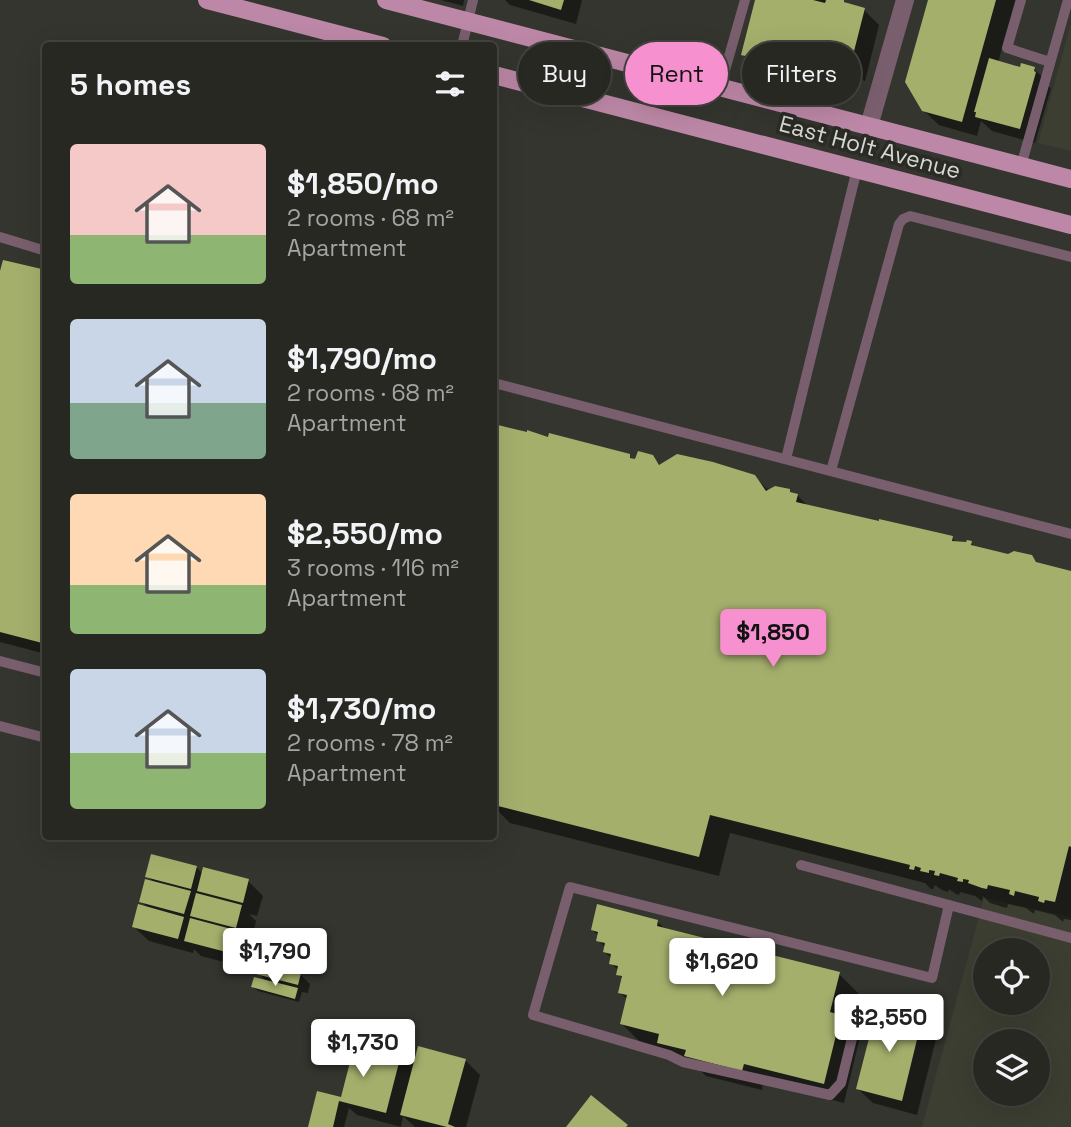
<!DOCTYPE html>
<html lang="en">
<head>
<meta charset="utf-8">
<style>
	body { margin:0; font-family:"Space Grotesk",sans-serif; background:#2f302a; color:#f1f3f6; height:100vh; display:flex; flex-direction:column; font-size:26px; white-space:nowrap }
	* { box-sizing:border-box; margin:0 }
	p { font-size:23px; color:#a4a6a5 }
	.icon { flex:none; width:38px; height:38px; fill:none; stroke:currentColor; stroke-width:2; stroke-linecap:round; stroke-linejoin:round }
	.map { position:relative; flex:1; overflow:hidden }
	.sheet { position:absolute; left:42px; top:42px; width:455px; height:798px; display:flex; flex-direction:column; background:#272822; border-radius:7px; box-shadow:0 7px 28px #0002,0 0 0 2px #434440 }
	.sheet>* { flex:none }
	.guide { position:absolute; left:518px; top:42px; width:448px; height:63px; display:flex; gap:14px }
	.tools { position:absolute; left:973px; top:938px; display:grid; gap:14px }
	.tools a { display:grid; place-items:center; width:77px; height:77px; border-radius:50%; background:#272822; box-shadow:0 7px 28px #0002,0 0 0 2px #434440; font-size:35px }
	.price { position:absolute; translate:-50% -60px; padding:0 16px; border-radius:7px; background:#fff; color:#222; font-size:23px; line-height:46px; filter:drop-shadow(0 2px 4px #0008) }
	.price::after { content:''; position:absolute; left:50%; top:42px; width:21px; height:16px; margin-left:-10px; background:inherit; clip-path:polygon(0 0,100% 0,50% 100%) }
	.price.current { background:#f790ce; color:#111 }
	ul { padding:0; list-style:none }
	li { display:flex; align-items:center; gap:21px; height:175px; padding:0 28px }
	li span { display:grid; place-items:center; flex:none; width:196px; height:140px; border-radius:7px; color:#555 }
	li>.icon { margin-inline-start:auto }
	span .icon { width:84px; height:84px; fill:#fffc; stroke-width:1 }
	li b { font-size:30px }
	h2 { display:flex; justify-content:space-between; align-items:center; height:84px; padding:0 28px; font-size:30px }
	.pill { padding:0 24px; border-radius:32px; background:#272822; box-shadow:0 7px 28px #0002,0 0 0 2px #434440; font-size:24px; line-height:63px }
	.pill.current { background:#f790ce; color:#111 }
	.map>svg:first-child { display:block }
	.built { fill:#3c3e31; fill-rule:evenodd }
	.shadow { fill:#0007 }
	.building { fill:#a5af6c }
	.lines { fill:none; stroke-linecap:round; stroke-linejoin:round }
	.service { stroke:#795f6e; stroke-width:10 }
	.minor { stroke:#795f6e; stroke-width:18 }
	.primary { stroke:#bd88a7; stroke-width:18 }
	.labels { text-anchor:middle; stroke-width:7; stroke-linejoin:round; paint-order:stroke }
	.street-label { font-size:23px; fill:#d7d8d4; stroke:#2a2b25 }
</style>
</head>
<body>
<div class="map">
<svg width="1071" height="1127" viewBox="0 0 1071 1127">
	<rect width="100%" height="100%" fill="#34352e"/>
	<path class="built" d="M1071 23V151L1038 143Z
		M984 898 1071 917V1127H922ZM985 950H1038V1003H985ZM985 1041H1038V1094H985Z"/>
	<path class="shadow" d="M441 0H464L463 6Z
		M505 0H582L576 24 510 5Z
		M757 0H843L849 5 864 10 879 25 865 81 850 77V78L824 70 820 86 758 70 743 55Z
		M930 0H1015L998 63 1021 69H1034L1049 83 1048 86 1051 88 1035 143 992 131 981 121 977 136 939 125 923 110Z
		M46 272V654L0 642V278Z
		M494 425 549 440 629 456 636 462 652 457 661 466 754 476 769 491H789L793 494 797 495 808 506 952 538 957 543H971L977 549 1008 556 1031 557 1039 564 1071 573V920L1064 919 1063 922 1055 915 1035 910 1034 914 1026 908 1008 904 1007 908 1003 907 990 903 983 896 982 901 975 896 960 892 959 895 956 894 949 889 948 892 942 890 935 885 933 889H931L925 883 730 833 719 876 510 823 494 807V789L497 775 494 774Z
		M197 868 203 874 248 881 263 896 257 916 249 914 256 921 251 942 243 940 250 946 244 967 201 956 194 949 193 953 149 941 134 927 149 909 141 901 155 883 147 876Z
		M657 921 666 930 839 974 859 994 851 1027 860 1037 844 1103 763 1082 762 1090 706 1076 697 1067 642 1044 622 1024 628 1000 619 992 623 979 618 974 619 971 611 963 612 959 605 952 606 948 598 940 599 936 592 930Z
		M258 973 300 974 310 984 308 993 302 992 299 1002 258 991 253 987 266 981Z
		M922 1020 937 1035 917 1115 873 1103 858 1089Z
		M403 1044 417 1058 465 1060 480 1075 466 1127H415L403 1116 401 1127 357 1115 349 1108 344 1127H310L318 1093 342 1101Z"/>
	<path class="building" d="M529 0H564L561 10Z
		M755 0H813L825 3 826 0H844V2L865 8 850 67 835 63V65L809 57 805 72 741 55Z
		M928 0H996L962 122 922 111 905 82Z
		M989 58 1020 67 1021 63 1035 67 1034 71 1036 72 1020 129 975 117 976 112H974Z
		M3 260 46 270V644L0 632V271Z
		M494 424 527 432V430L548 437 549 433 630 454V458L635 459 638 451 653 455 659 465 677 454 713 462 755 475 766 491 775 486 790 489V492L798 494 796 502 879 521V519L953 536 952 541 966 542 967 540 972 541 971 545 1008 554 1014 551 1032 555 1036 562 1071 571V847L1069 846 1055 902 1045 900 1044 903 1038 901 1039 897 1015 891 1014 896 1009 894 1010 890 988 885 987 889 982 888 968 883 969 880 963 879V882L957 881 958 878 940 873 939 876 934 875 935 871 929 870V873L920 871 921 868 915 866 914 870 909 869 910 865 710 815 699 857 494 805V782L499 761 494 760Z
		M151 854 197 866 191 889 145 877Z
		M203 867 249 879 243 903 197 891Z
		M145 879 191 891 184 914 139 902Z
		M196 893 242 905 236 928 190 916Z
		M138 904 184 917 178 939 132 927Z
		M597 904 658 920 657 926 840 972 830 1012 841 1015 824 1084 744 1064 742 1071 684 1056 686 1050 657 1043 659 1034 620 1024 627 995 618 993 622 976 616 975 618 966 609 964 611 954 603 952 605 943 596 941 598 932 591 930Z
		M190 918 235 930 230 953 184 941Z
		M259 962 301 973 298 985 256 974Z
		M254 977 298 988 295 999 251 987Z
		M877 1007 922 1019 902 1101 856 1089Z
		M358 1031 404 1043 386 1113 339 1101 333 1127H308L317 1091 341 1097Z
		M418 1046 466 1059 448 1124 455 1127H447L400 1115Z
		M591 1095 628 1125 626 1127H566Z"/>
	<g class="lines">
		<path class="service" d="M1021 0 1007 48 1050 62
			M462 46 473 0
			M720 88 745 0
			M1021 166 1068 0
			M0 237 46 251
			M494 383 1071 534
			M786 459 857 169
			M831 471 899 224 903 219 910 216 1071 257
			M0 661 46 673
			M0 726 46 738
			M801 865 1071 938
			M858 1014 841 1083 830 1095 683 1062 669 1055 533 1015 570 887 932 978 949 905"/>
		<path class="minor" d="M869 126 905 0"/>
		<path class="primary" d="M207 0 383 46
			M386 0 1071 179
			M494 75 1071 225"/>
	</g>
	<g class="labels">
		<g class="street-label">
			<text transform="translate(870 147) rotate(15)" y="8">East Holt Avenue</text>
		</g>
	</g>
</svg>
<div class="tools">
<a><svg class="icon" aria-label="locate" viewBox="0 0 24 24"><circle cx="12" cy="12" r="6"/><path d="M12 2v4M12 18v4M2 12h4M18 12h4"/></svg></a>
<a><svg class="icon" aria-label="layers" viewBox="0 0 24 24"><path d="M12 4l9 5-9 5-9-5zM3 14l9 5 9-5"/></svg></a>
</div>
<b class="price current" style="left:773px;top:669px">$1,850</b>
<b class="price" style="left:275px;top:988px">$1,790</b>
<b class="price" style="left:722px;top:998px">$1,620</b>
<b class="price" style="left:889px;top:1054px">$2,550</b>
<b class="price" style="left:363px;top:1079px">$1,730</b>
<div class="guide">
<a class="pill">Buy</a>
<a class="pill current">Rent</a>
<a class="pill">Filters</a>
</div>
<section class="sheet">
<h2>5 homes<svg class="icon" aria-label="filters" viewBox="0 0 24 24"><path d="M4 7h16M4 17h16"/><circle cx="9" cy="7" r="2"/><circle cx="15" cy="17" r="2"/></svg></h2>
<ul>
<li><span style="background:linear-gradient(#f6c9c9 65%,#8fb573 0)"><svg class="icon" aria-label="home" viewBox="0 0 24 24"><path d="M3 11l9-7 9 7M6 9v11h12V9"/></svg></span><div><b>$1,850/mo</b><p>2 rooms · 68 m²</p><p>Apartment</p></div></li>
<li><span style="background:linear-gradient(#c9d6e8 60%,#7fa58c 0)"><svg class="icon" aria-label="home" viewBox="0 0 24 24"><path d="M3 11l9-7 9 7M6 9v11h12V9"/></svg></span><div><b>$1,790/mo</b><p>2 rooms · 68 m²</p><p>Apartment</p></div></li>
<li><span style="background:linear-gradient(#ffd9b3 65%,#8fb573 0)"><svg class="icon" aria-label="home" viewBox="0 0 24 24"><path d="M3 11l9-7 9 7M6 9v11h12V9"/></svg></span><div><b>$2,550/mo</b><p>3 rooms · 116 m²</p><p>Apartment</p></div></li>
<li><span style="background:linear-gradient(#c9d6e8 60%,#8fb573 0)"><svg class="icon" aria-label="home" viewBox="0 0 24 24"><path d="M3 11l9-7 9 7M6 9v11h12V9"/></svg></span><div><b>$1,730/mo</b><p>2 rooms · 78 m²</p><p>Apartment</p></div></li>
</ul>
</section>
</div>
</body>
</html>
